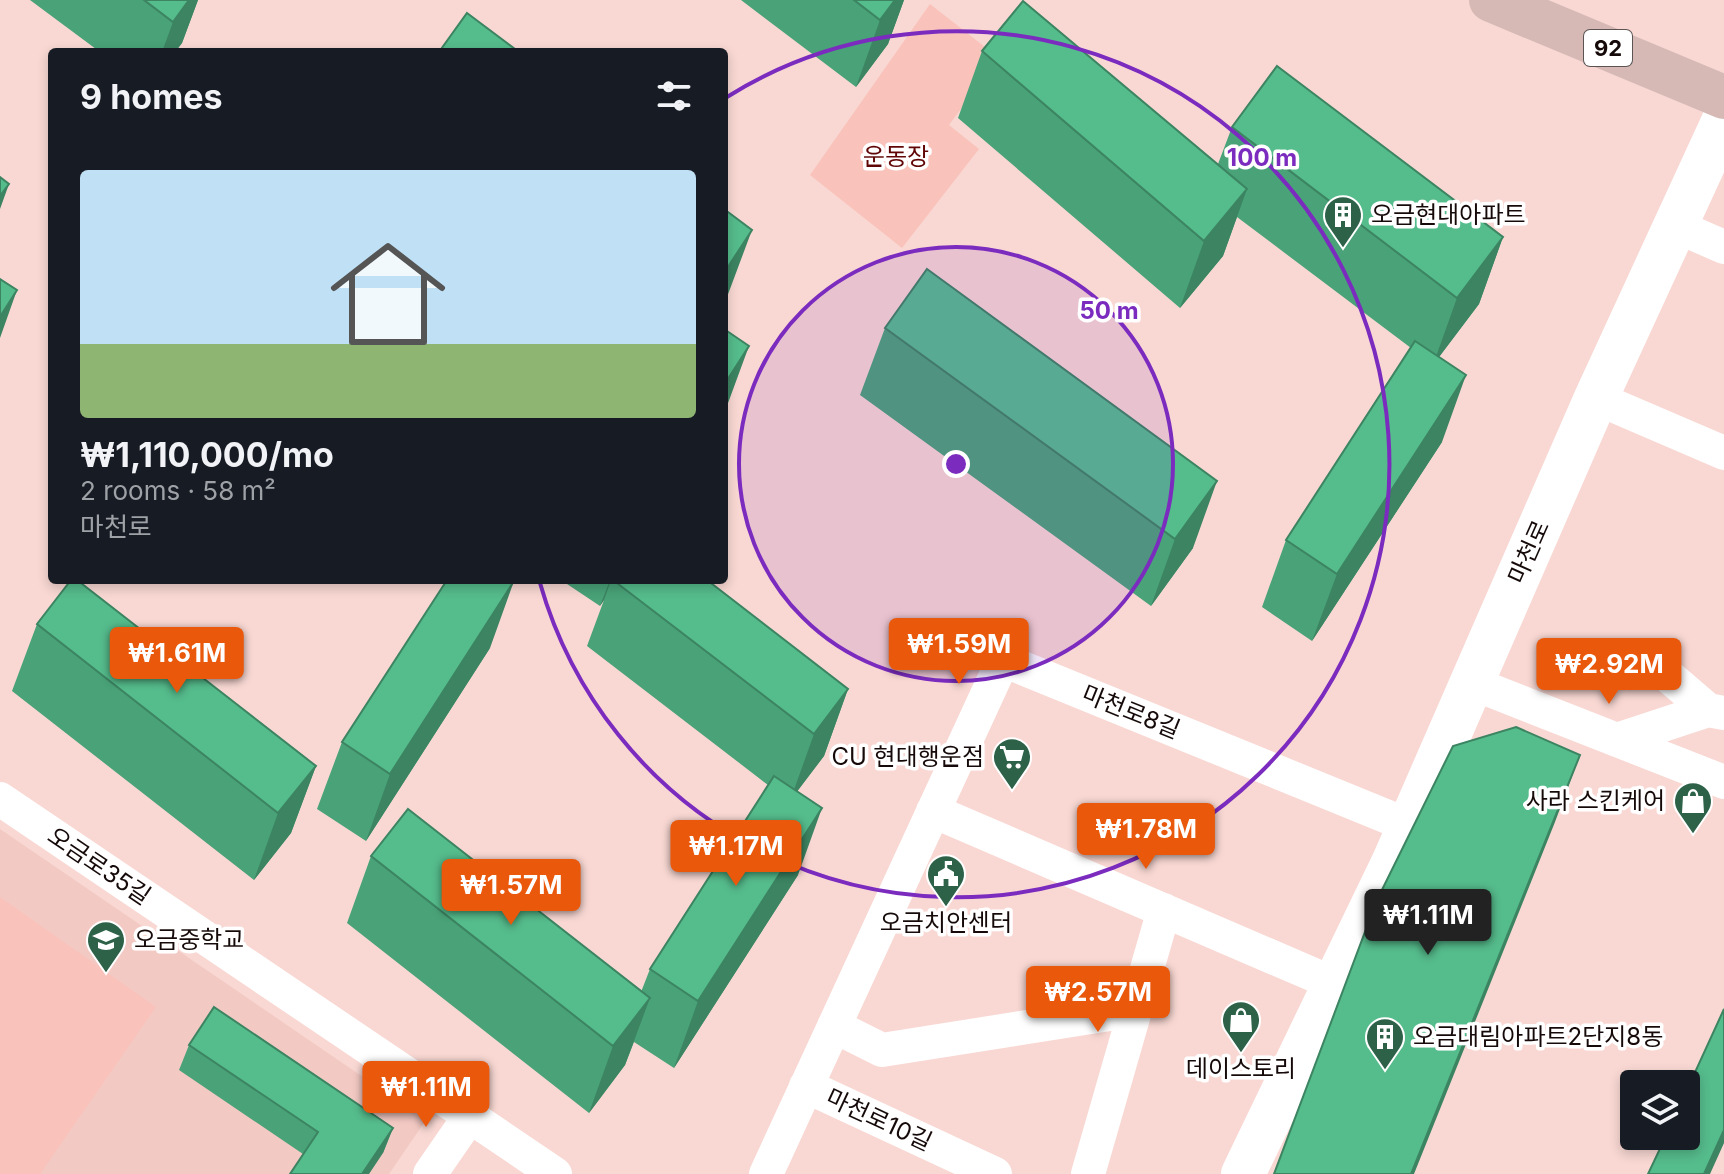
<!DOCTYPE html>
<html lang="en">
<head>
<meta charset="utf-8">
<style>
	body { margin:0; font-family:Inter,"Noto Sans KR",sans-serif; background:#242831; color:#f1f3f6; height:100vh; display:flex; flex-direction:column; font-size:30px; white-space:nowrap }
	* { box-sizing:border-box; margin:0 }
	p { font-size:26px; color:#9ea1a6 }
	.icon { flex:none; width:44px; height:44px; fill:none; stroke:currentColor; stroke-width:2; stroke-linecap:round; stroke-linejoin:round }
	.map { position:relative; flex:1; overflow:hidden }
	.panel { position:absolute; left:48px; top:48px; width:680px; height:536px; display:flex; flex-direction:column; background:#171b24; border-radius:8px; box-shadow:0 4px 12px #0003 }
	.panel>* { flex:none }
	.tools { position:absolute; left:1620px; top:1070px; display:grid; gap:16px }
	.tools a { display:grid; place-items:center; width:80px; height:80px; border-radius:8px; background:#171b24; box-shadow:0 4px 12px #0003; font-size:40px }
	.price { position:absolute; translate:-50% -68px; padding:0 18px; border-radius:8px; background:#ea580c; color:#fff; font-size:26px; line-height:52px; filter:drop-shadow(0 2px 4px #0008) }
	.price::after { content:''; position:absolute; left:50%; top:48px; width:24px; height:18px; margin-left:-12px; background:inherit; clip-path:polygon(0 0,100% 0,50% 100%) }
	.price.on { background:#222; color:#fff }
	ul { padding:0; list-style:none }
	li { display:grid; align-content:center; gap:16px; height:424px; padding:0 32px }
	li span { display:grid; place-items:center; height:248px; border-radius:8px; color:#555 }
	li>.icon { margin-inline-start:auto }
	span .icon { width:144px; height:144px; fill:#fffc; stroke-width:1 }
	li b { font-size:34px }
	h2 { display:flex; justify-content:space-between; align-items:center; height:96px; padding:0 32px; font-size:34px }
	.map>svg:first-child { display:block }
	.built { fill:#f3c9c3 }
	.park { fill:#f9c2ba }
	.lines { fill:none; stroke-linecap:round; stroke-linejoin:round }
	.street { stroke:#fff; stroke-width:34 }
	.secondary { stroke:#fff; stroke-width:44 }
	.primary { stroke:#d6b9b5; stroke-width:44 }
	.wall { fill:#49a278 }
	.shaded-wall { fill:#3c8462 }
	.building { fill:#55bc8c; stroke:#3c8462; stroke-width:2 }
	.ring { fill:none; stroke:#7b2cbf; stroke-width:4 }
	.labels { text-anchor:middle; stroke-width:7; stroke-linejoin:round; paint-order:stroke }
	.shield { fill:#fff; stroke:#5b5453; stroke-width:2 }
	.shield-label { font-size:22px; font-weight:bold; fill:#150a09 }
	.park-label { font-size:24px; fill:#600607; stroke:#fff }
	.poi-label { font-size:24px; fill:#150a09; stroke:#fff; text-anchor:start }
	.street-label { font-size:24px; fill:#150a09; stroke:#fff }
	.centre { fill:#7b2cbf; stroke:#fff; stroke-width:4 }
	.ring-label { font-size:24px; text-anchor:middle; font-weight:bold; fill:#7b2cbf; stroke:#fff; stroke-width:7; stroke-linejoin:round; paint-order:stroke }
</style>
</head>
<body>
<div class="map">
<svg width="1724" height="1174" viewBox="0 0 1724 1174">
	<rect width="100%" height="100%" fill="#f9d8d3"/>
	<path class="built" d="M0 829 426 1120 389 1174H0Z"/>
	<path class="park" d="M930 4 999 58 949 125 979 149 902 248 810 175Z
		M0 897 156 1007 40 1174H0Z"/>
	<g class="lines">
		<path class="street" d="M1676 226 1724 247
			M1596 398 1724 453
			M1645 656 1708 710
			M1472 683 1724 782
			M1617 740 1708 710 1724 713
			M0 799 555 1174
			M933 811 1335 984
			M834 1026 882 1050 1135 1010
			M806 1086 995 1174
			M430 1174 470 1116
			M766 1174 1003 660 1410 826
			M1088 1174 1164 910"/>
		<path class="secondary" d="M1243 1174 1394 861 1596 398 1724 120"/>
		<path class="primary" d="M1491 0 1724 97"/>
	</g>
	<path class="wall" d="M30 0H198L182 43 175 52H100Z
		M741 0H904L888 44 856 87Z
		M982 51 1218 164 1232 127 1503 237 1479 304 1439 357 1442 442 1312 641 1262 607 1286 540 1411 348 1237 217 1223 256 1180 308 958 118Z
		M885 328 1193 548 1151 606 860 395Z
		M561 580H707L848 689 824 756 797 791 798 875 674 1068 634 1042 625 1065 589 1113 347 923 371 856 641 992 650 969 768 785 587 646 604 600 600 606Z
		M37 624 316 766 291 833 254 880 12 691Z
		M490 648 366 841 317 809 342 742Z
		M189 1045 393 1128 383 1153 303 1154 179 1070Z"/>
	<path class="shaded-wall" d="M189 0H198L182 43 175 52H162L173 22Z
		M895 0H904L888 44 856 87 880 20Z
		M9 184 0 209V196Z
		M1247 189 1223 256 1180 308 1204 241Z
		M752 230 727 297 724 302V273Z
		M1503 237 1479 304 1433 365 1457 298Z
		M17 290 0 338V317Z
		M749 346 724 414V385Z
		M1466 375 1442 442 1312 641 1337 574Z
		M1217 481 1193 548 1151 606 1175 539Z
		M610 580H611L604 600 600 606Z
		M514 581 490 648 366 841 390 774Z
		M848 689 824 756 790 801 814 734Z
		M1580 755 1555 822 1414 1174H1411Z
		M316 766 291 833 254 880 278 813Z
		M822 808 798 875 674 1068 698 1001Z
		M650 998 625 1065 589 1113 613 1046Z
		M393 1128 383 1153 369 1174H362Z
		M1724 1130V1143L1710 1174H1704Z"/>
	<path class="building" d="M144 0H189L173 22Z
		M854 0H895L880 20Z
		M1023 1 1247 189 1204 241 982 51Z
		M467 13 519 52H439Z
		M1277 66 1503 237 1457 298 1232 127Z
		M0 177 9 184 0 196Z
		M724 209 752 230 724 273Z
		M927 269 1217 481 1175 539 885 328Z
		M0 279 17 290 0 317Z
		M724 329 749 346 724 385Z
		M1415 341 1466 375 1337 574 1286 540Z
		M71 580H77L316 766 278 813 37 624Z
		M447 580 514 581 390 774 342 742Z
		M613 580H707L848 689 814 734Z
		M1516 727 1580 755 1411 1174H1274L1377 900 1453 746Z
		M774 776 822 808 698 1001 650 969Z
		M408 809 650 998 613 1046 371 856Z
		M214 1007 393 1128 362 1174H290L318 1132 189 1045Z
		M1724 1009V1130L1704 1174H1648L1666 1136H1686V1092Z"/>
	<circle cx="956" cy="464" r="217" fill="#7b2cbf" fill-opacity=".12"/>
	<g class="ring">
		<circle cx="956" cy="464" r="217"/>
		<path d="M727 97A433 433 0 1 1 540 583"/>
	</g>
	<defs>
		<g id="building-pin" transform="scale(2)"><path d="M0 17L-7.5 6A9.5 9.5 0 1 1 7.5 6Z" fill="#2d6249" stroke="#fff"/><path d="M-4-6H4V6H1V3H-1V6H-4ZM-2.5-4.3h1.7v1.8h-1.7ZM.8-4.3h1.7v1.8H.8ZM-2.5-1h1.7V.8h-1.7ZM.8-1h1.7V.8H.8Z" fill="#fff"/></g>
		<g id="supermarket-pin" transform="scale(2)"><path d="M0 17L-7.5 6A9.5 9.5 0 1 1 7.5 6Z" fill="#2d6249" stroke="#fff"/><path d="M-6-5.5h2.5l.6 2H6L4.5 2H-2.5L-4.4-4H-6ZM-1.5 3.2a1.3 1.3 0 1 0 .1 0ZM3 3.2a1.3 1.3 0 1 0 .1 0Z" fill="#fff"/></g>
		<g id="shop-pin" transform="scale(2)"><path d="M0 17L-7.5 6A9.5 9.5 0 1 1 7.5 6Z" fill="#2d6249" stroke="#fff"/><path d="M-5-2.5h2.3a2.7 3.5 0 0 1 5.4 0H5L5.5 6h-11ZM-1.5-2.5h3a1.5 2.3 0 0 0-3 0Z" fill="#fff"/></g>
		<g id="civic-pin" transform="scale(2)"><path d="M0 17L-7.5 6A9.5 9.5 0 1 1 7.5 6Z" fill="#2d6249" stroke="#fff"/><path d="M-.6-6.5H3V-4.5H.6V-3L4-1V1h2V6H-6V1h2V-1L-.6-3ZM-1.2 2.5V6h2.4V2.5Z" fill="#fff"/></g>
		<g id="school-pin" transform="scale(2)"><path d="M0 17L-7.5 6A9.5 9.5 0 1 1 7.5 6Z" fill="#2d6249" stroke="#fff"/><path d="M0-5L7-2L0 1L-7-2ZM-4 1L0 2.5L4 1V4Q0 6-4 4Z" fill="#fff"/></g>
	</defs>
	<g fill-rule="evenodd">
		<use href="#building-pin" x="1343" y="215"/>
		<use href="#supermarket-pin" x="1012" y="757"/>
		<use href="#shop-pin" x="1693" y="801"/>
		<use href="#civic-pin" x="946" y="874"/>
		<use href="#school-pin" x="106" y="940"/>
		<use href="#shop-pin" x="1241" y="1020"/>
		<use href="#building-pin" x="1385" y="1037"/>
	</g>
	<g class="labels">
		<rect class="shield" x="1584" y="30" width="48" height="36" rx="6"/>
		<g class="shield-label">
			<text x="1608" y="56">92</text>
		</g>
		<g class="park-label">
			<text x="896" y="165">운동장</text>
		</g>
		<g class="poi-label">
			<text x="1371" y="223">오금현대아파트</text>
			<text x="984" y="765" text-anchor="end">CU 현대행운점</text>
			<text x="1665" y="809" text-anchor="end">사라 스킨케어</text>
			<text x="946" y="931" text-anchor="middle">오금치안센터</text>
			<text x="134" y="948">오금중학교</text>
			<text x="1413" y="1045">오금대림아파트2단지8동</text>
			<text x="1241" y="1077" text-anchor="middle">데이스토리</text>
		</g>
		<g class="street-label">
			<text transform="translate(1529 552) rotate(-66)" y="8">마천로</text>
			<text transform="translate(1131 712) rotate(22)" y="8">마천로8길</text>
			<text transform="translate(99 866) rotate(34)" y="8">오금로35길</text>
			<text transform="translate(879 1120) rotate(25)" y="8">마천로10길</text>
		</g>
	</g>
	<circle cx="956" cy="464" r="12" class="centre"/>
	<g class="ring-label">
		<text x="1262" y="166">100 m</text>
		<text x="1109" y="319">50 m</text>
	</g>
</svg>
<div class="tools">
<a><svg class="icon" aria-label="layers" viewBox="0 0 24 24"><path d="M12 4l9 5-9 5-9-5zM3 14l9 5 9-5"/></svg></a>
</div>
<b class="price" style="left:959px;top:686px">₩1.59M</b>
<b class="price" style="left:177px;top:695px">₩1.61M</b>
<b class="price" style="left:1609px;top:706px">₩2.92M</b>
<b class="price" style="left:1146px;top:871px">₩1.78M</b>
<b class="price" style="left:736px;top:888px">₩1.17M</b>
<b class="price" style="left:511px;top:927px">₩1.57M</b>
<b class="price on" style="left:1428px;top:957px">₩1.11M</b>
<b class="price" style="left:1098px;top:1034px">₩2.57M</b>
<b class="price" style="left:426px;top:1129px">₩1.11M</b>
<section class="panel">
<h2>9 homes<svg class="icon" aria-label="filters" viewBox="0 0 24 24"><path d="M4 7h16M4 17h16"/><circle cx="9" cy="7" r="2"/><circle cx="15" cy="17" r="2"/></svg></h2>
<ul>
<li><span style="background:linear-gradient(#bfe0f5 70%,#8fb573 0)"><svg class="icon" aria-label="home" viewBox="0 0 24 24"><path d="M3 11l9-7 9 7M6 9v11h12V9"/></svg></span><div><b>₩1,110,000/mo</b><p>2 rooms · 58 m²</p><p>마천로</p></div></li>
</ul>
</section>
</div>
</body>
</html>
